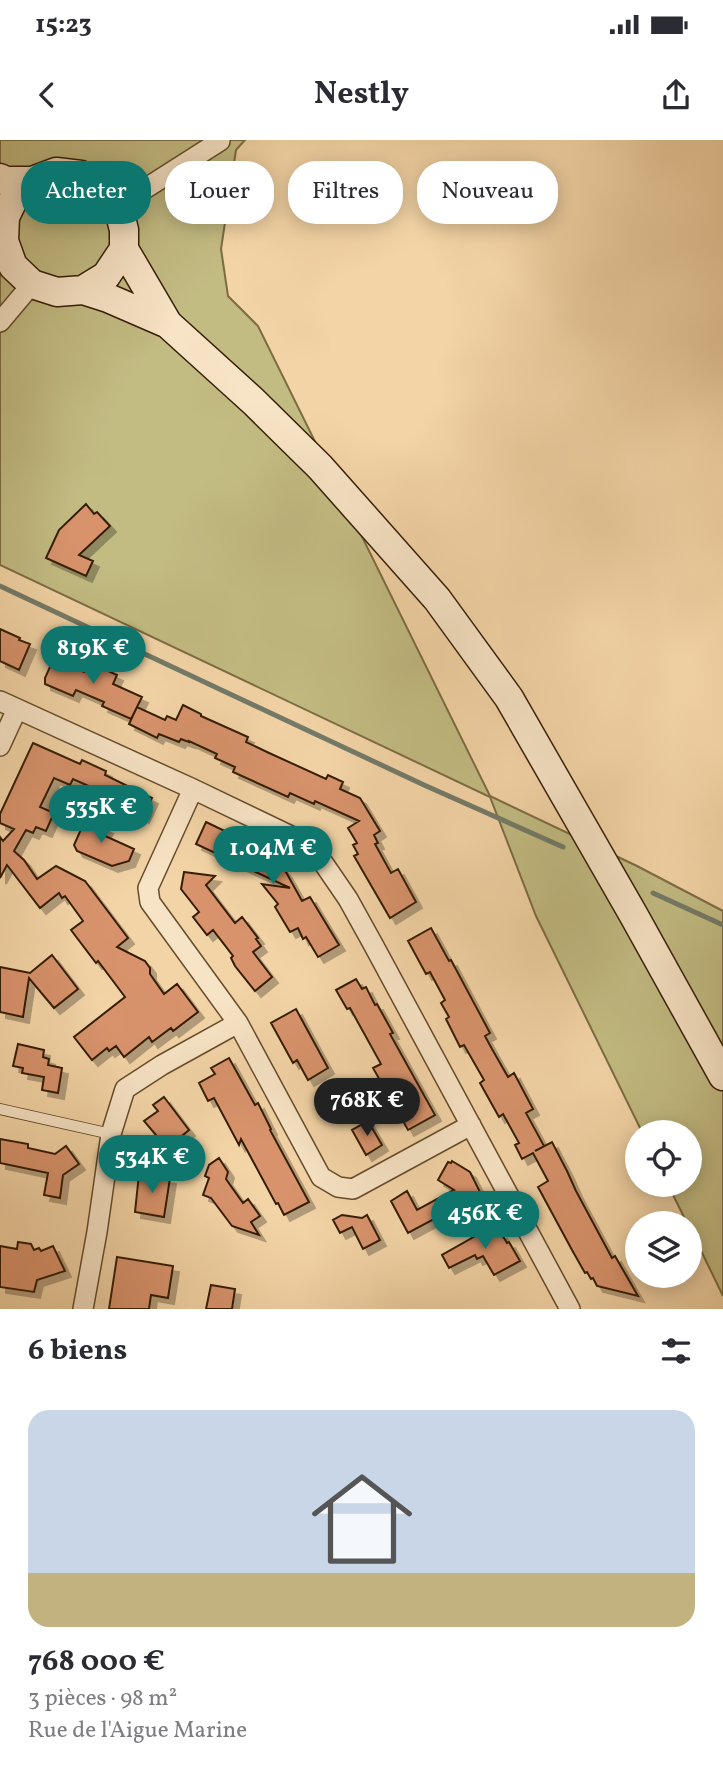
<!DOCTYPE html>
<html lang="fr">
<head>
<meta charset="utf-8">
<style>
	body { margin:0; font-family:Vollkorn,serif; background:#f7f7f7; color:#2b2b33; height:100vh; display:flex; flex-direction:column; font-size:26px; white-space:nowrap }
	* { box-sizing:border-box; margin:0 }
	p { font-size:23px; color:#7c7c81 }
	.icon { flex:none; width:38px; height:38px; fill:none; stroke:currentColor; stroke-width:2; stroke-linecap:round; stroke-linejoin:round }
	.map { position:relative; height:1169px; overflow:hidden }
	.side { display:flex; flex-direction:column; background:#fff; flex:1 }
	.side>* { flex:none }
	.hud { position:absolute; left:21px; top:21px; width:682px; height:63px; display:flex; gap:14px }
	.tools { position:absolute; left:625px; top:980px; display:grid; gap:14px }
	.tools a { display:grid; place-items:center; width:77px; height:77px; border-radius:50%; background:#fff; box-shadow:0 4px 18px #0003; font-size:35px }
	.price { position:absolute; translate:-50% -60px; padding:0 16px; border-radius:24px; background:#0f766e; color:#fff; font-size:23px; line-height:46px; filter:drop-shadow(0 2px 4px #0008) }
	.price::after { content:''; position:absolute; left:50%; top:42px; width:21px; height:16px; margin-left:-10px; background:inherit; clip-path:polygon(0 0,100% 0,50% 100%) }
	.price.on { background:#222; color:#fff }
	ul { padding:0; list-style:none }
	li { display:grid; align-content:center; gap:14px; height:371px; padding:0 28px }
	li span { display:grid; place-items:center; height:217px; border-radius:21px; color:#555 }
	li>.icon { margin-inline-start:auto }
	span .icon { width:126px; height:126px; fill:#fffc; stroke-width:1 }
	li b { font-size:30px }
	h2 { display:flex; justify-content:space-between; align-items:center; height:84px; padding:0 28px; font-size:30px }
	.pill { padding:0 24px; border-radius:28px; background:#fff; box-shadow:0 4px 18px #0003; font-size:24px; line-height:63px }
	.pill.on { background:#0f766e; color:#fff }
	.status { display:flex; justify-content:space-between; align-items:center; height:49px; padding:0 35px; background:#fff; direction:ltr }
	.status svg { height:19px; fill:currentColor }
	header { display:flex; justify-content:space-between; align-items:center; height:91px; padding:0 28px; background:#fff; font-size:32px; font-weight:700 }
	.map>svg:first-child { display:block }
	.green { fill:#c2bb82; stroke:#7c6c43; stroke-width:2 }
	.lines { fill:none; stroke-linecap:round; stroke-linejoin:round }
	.stream { stroke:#737a68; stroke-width:5 }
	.building { fill:#d8936c; stroke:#361e04; stroke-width:2; filter:url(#shadow) }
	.service-casing { stroke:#654c2c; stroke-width:12 }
	.minor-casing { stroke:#654c2c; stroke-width:22 }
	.secondary-casing { stroke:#361e04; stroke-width:31 }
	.service { stroke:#f7e3c5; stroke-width:10 }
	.minor { stroke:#f7e3c5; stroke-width:19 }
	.secondary { stroke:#f7e3c5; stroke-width:28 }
</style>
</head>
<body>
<div class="status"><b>15:23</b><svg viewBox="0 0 49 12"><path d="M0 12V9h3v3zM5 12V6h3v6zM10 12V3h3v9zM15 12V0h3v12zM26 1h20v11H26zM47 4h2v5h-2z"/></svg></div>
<header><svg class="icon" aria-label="back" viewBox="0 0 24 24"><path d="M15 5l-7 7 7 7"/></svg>Nestly<svg class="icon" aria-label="share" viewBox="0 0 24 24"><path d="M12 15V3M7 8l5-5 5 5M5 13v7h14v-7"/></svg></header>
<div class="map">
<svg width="723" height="1169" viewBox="0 0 723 1169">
	<defs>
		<filter id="shadow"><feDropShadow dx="6" dy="6" stdDeviation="0" flood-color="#0004"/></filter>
	</defs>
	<rect width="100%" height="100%" fill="#f3d4a6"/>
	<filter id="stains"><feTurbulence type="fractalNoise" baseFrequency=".00286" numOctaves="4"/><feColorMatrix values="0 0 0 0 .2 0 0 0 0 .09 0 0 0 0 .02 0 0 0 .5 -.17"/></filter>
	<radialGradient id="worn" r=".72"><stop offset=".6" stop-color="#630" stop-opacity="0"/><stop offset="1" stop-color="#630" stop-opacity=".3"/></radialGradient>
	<path class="green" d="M0 0H245L236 10 221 109 228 156 258 186 490 656 637 726 723 771V1156L690 1088V1083H687L668 1045H690V992H642L536 776 490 657 0 425Z"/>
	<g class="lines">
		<path class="stream" d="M0 446 424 645 563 707
			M653 753 723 785"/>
	</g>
	<path class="building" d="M86 364 94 374 97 372 110 386 79 415 93 421 86 436 46 418 59 390Z
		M0 489 20 498 19 500 30 504 19 530 0 521Z
		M54 518 84 532 89 522 117 535 113 544 142 557 131 579 102 566 104 562 76 550 73 556 45 544V538Z
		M183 565 201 574V576L248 597 246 602 267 612 326 639 328 635 343 642 340 649 360 658 380 691 374 695 378 703 375 704 391 733 398 729 416 762 390 778 354 716 358 714 353 705 357 703 348 688 359 681 315 661 314 664 290 653 288 657 233 632 235 627 215 618 217 614 189 601V602L181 599 179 602 159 594 157 598 129 584 137 567 165 580 167 576 176 580Z
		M33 603 80 624 82 620 106 631 105 635 152 658 143 677 107 660 109 655 73 639 70 645 54 638 40 667 54 673 46 691 36 687 33 693 26 690 14 711 24 720 37 739 56 726 85 741 128 798 117 807 145 821 150 828V834L164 854 177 844 198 872 173 891 171 888 152 902 149 897 124 917 116 906 109 911 107 908 92 920 74 897 125 857 98 821 96 823 71 790 83 781 65 756 62 758 59 753 40 768 7 725 0 738V697L3 701 14 689 0 683V674Z
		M86 678 107 688 103 695 134 709 129 721 112 726 77 711 74 705Z
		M206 682 268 712 286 732 302 761 310 757 339 805 318 817 306 797 303 799 298 788 290 792 275 767 278 764 262 744 290 748 196 704Z
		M184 732 215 736 206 745 235 783 242 777 258 798 256 799 261 806 253 812 272 837 255 851 235 826 231 818 233 816 213 790 207 795 193 777 199 772 181 749Z
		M431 788 449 821 451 820 490 893 485 896 492 909 508 937 514 933 533 969 526 973 544 1006 535 1011 552 1002 567 1031 576 1051 612 1118 615 1116 638 1156 597 1146 593 1138 591 1139 587 1132 585 1133 572 1110 538 1047 548 1041 533 1013 522 1019 515 1005 519 1003 503 974 499 977 480 943 484 940 464 905 460 907 446 879 449 877 441 863 445 860 430 832 426 834 408 801Z
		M52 815 78 849 54 868 29 838 23 877 0 872V827L30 833Z
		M356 839 362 849 366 847 375 865 377 864 393 893 390 894 435 975 408 990 373 928 381 924 350 868 347 869 336 850Z
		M296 869 328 928 308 940 297 920 293 923 271 883Z
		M18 904 44 910 43 917 49 919 48 925 62 928 58 953 42 950 44 937 22 933 23 928 13 926Z
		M229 918 255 965 258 963 271 989 270 990 309 1062 284 1075 278 1063 276 1064 241 999 239 1005 214 958 208 961 199 943 215 934 211 928Z
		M164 957 189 990 167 1008 144 981 158 971 153 965Z
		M368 981 382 1005 366 1015 352 990Z
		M0 999 28 1004V1008L55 1014 66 1006 79 1024 63 1035 60 1058 44 1055 48 1033 0 1023Z
		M219 1018 228 1032 226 1039 243 1063 248 1059 260 1076 251 1082 259 1095 232 1086 211 1058 203 1055 209 1038 205 1036 209 1025Z
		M452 1021 470 1032 481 1054 408 1093 391 1061 407 1051 417 1070 454 1050 438 1040 448 1022 451 1023Z
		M139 1034 170 1038 164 1077 135 1072Z
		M342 1075 362 1078 367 1075 380 1100 363 1109 352 1087 340 1093 333 1080Z
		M493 1086 498 1095 501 1093 507 1103 509 1102 520 1121 494 1135 483 1116 477 1119 475 1115 449 1128 442 1115Z
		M18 1102 31 1104 34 1110 39 1108 41 1111 53 1106 65 1131 37 1140 34 1152 0 1147V1106L17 1109Z
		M117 1117 173 1126 168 1158 151 1155 149 1169H109Z
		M211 1145 235 1149 232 1169H206Z"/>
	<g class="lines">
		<g class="service-casing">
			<path id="service" d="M0 969 111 994"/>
		</g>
		<g class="minor-casing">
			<path id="minor" d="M118 66 220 1V0
				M0 182 32 144
				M0 561 193 649 295 698 324 724 348 759 374 806 570 1169
				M0 606 17 569
				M193 649 148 748 150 762 238 883 321 1037 338 1047 353 1049 471 985
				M83 1169 97 1092 111 994 125 949 162 925 238 883"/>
		</g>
		<g class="secondary-casing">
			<path id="secondary" d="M0 38 6 41H32L56 32 81 35 103 46 118 66 124 90V109L106 136 83 150 57 152 32 144 13 126 4 101 5 77 15 56 32 41
				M124 109 168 184 253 261 320 327 437 459 509 558 633 774 723 936
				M83 150 108 158 168 184"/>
		</g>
		<use href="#service" class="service"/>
		<use href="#minor" class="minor"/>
		<use href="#secondary" class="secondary"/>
	</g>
	<rect width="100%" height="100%" filter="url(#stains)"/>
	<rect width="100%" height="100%" fill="url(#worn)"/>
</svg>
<div class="tools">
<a><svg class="icon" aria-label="locate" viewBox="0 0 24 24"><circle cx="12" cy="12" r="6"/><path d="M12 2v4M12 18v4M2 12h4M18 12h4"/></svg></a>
<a><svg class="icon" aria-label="layers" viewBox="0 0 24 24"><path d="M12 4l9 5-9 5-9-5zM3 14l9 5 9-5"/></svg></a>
</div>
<b class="price" style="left:93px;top:546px">819K €</b>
<b class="price" style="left:101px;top:705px">535K €</b>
<b class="price" style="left:273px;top:746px">1.04M €</b>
<b class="price on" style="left:367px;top:998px">768K €</b>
<b class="price" style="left:152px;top:1055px">534K €</b>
<b class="price" style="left:485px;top:1111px">456K €</b>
<div class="hud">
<a class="pill on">Acheter</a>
<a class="pill">Louer</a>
<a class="pill">Filtres</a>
<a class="pill">Nouveau</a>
</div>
</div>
<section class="side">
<h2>6 biens<svg class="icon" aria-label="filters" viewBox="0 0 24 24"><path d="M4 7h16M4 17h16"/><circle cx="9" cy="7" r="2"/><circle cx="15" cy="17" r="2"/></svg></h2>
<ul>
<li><span style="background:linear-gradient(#c9d6e8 75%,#c2b280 0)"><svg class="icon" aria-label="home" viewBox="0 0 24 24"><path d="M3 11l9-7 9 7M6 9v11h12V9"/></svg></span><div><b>768 000 €</b><p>3 pièces · 98 m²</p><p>Rue de l'Aigue Marine</p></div></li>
</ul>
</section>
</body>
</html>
